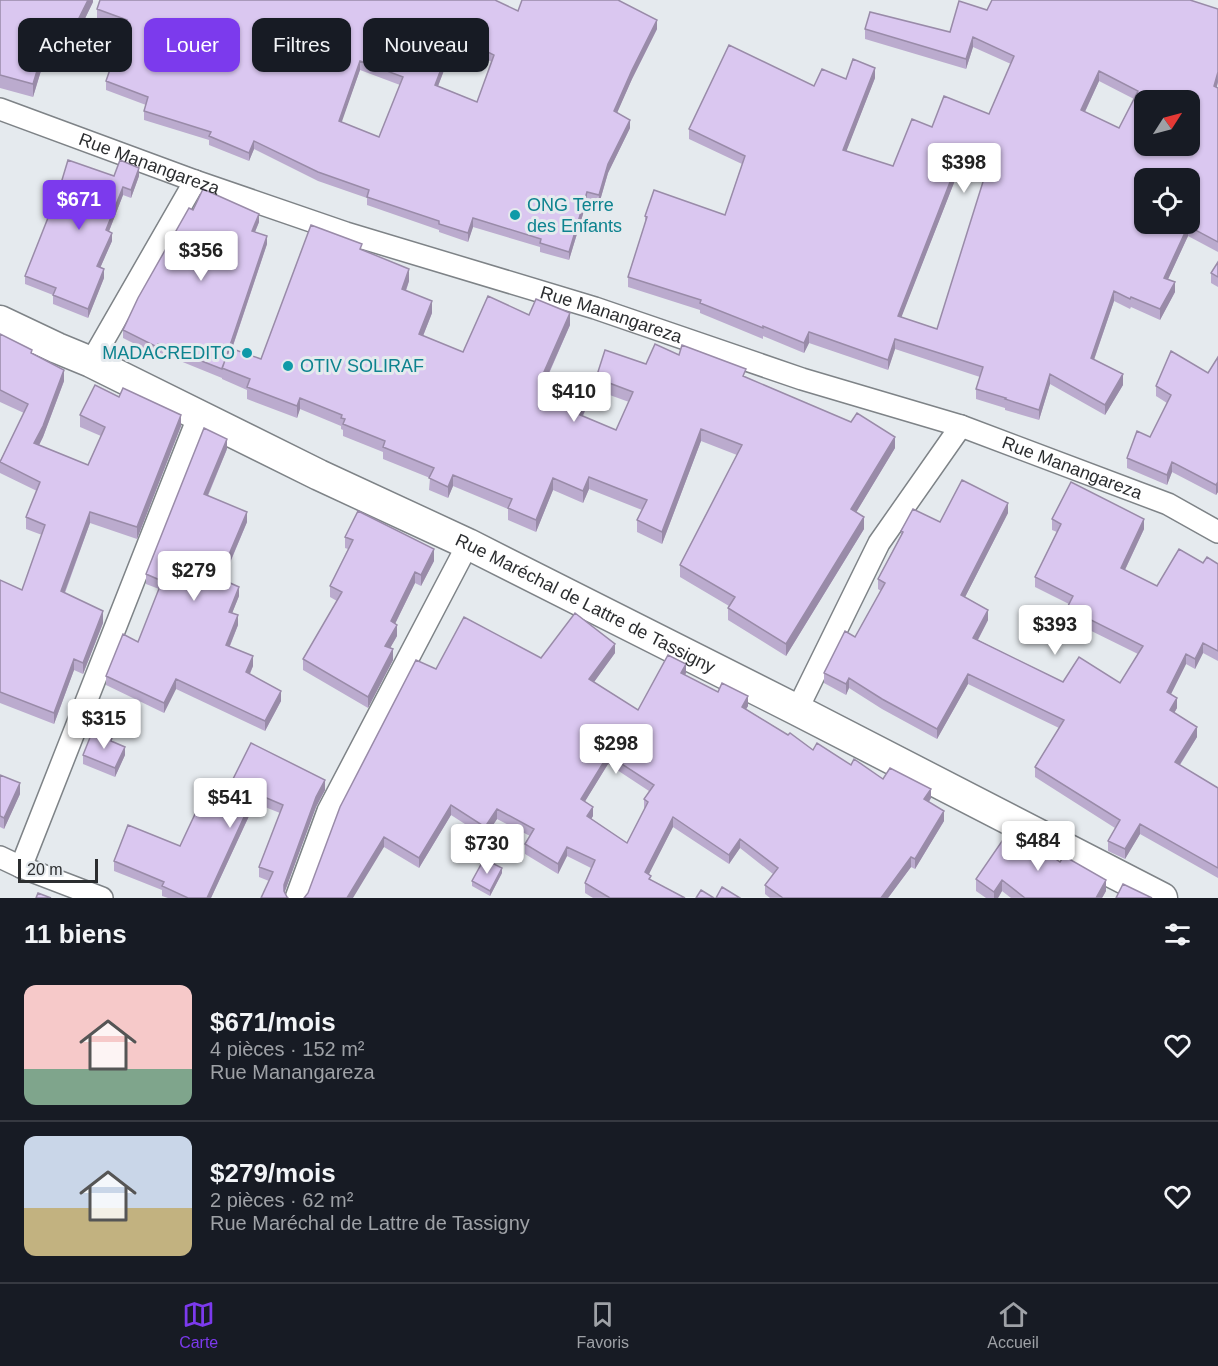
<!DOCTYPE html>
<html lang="fr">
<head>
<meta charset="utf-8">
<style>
	body { margin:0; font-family:Helvetica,sans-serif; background:#20242c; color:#f1f3f6; height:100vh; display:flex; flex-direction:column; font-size:22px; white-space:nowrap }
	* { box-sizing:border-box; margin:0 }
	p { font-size:20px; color:#9ea1a6 }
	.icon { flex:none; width:33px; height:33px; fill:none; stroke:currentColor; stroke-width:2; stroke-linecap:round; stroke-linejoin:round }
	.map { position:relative; height:898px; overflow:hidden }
	.panel { display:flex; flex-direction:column; background:#171b24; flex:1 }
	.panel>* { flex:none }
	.top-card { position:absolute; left:18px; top:18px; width:600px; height:54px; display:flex; gap:12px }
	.needle { width:39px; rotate:54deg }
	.buttons { position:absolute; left:1134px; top:90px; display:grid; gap:12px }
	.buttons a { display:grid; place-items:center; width:66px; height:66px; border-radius:12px; background:#171b24; box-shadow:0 2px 4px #0004; font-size:30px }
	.scale { position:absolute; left:18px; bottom:15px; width:80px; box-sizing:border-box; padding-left:6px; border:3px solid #2c2e30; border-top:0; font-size:16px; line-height:21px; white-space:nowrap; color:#2c2e30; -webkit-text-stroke:4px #e5eaee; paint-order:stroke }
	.price { position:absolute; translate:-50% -51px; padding:0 14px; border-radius:6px; background:#fff; color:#222; font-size:20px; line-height:39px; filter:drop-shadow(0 2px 3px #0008) }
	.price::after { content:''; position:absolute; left:50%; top:36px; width:18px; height:14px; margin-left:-9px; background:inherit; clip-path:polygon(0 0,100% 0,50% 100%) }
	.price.on { background:#7c3aed; color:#fff }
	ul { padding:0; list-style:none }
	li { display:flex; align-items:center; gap:18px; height:150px; padding:0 24px }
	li+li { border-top:2px solid #363941 }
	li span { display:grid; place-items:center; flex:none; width:168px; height:120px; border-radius:12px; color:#555 }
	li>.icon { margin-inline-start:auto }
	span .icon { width:72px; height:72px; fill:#fffc; stroke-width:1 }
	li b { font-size:26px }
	h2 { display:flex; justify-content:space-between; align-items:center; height:72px; padding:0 24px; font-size:26px }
	.tag { padding:0 21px; border-radius:12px; background:#171b24; box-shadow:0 2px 4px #0004; font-size:21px; line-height:54px }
	.tag.on { background:#7c3aed; color:#fff }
	.menu { display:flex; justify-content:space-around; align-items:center; height:84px; border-top:2px solid #363941; background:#171b24; font-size:16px; color:#9ea1a6 }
	.menu a { display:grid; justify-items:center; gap:3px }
	.menu .on { color:#7c3aed }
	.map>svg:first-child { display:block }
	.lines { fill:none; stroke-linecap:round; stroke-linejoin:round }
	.street-casing { stroke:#7e8387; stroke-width:24 }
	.secondary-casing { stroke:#7e8387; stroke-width:33 }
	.street { stroke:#fff; stroke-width:21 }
	.secondary { stroke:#fff; stroke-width:30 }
	.wall { fill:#bbabce; fill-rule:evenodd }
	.shaded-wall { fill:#998ba8 }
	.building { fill:#dac7f0; stroke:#998ba8; stroke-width:1.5; fill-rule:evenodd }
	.culture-dot { fill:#0f9aa8; stroke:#e5eaee; stroke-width:2 }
	.labels { text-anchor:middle; stroke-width:6; stroke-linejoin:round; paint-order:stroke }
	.street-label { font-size:18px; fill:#2c2e30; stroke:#e5eaee }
	.culture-label { font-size:18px; fill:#0d838f; stroke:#e5eaee; text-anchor:start }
</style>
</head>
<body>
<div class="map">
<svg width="1218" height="898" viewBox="0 0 1218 898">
	<rect width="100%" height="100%" fill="#e5eaee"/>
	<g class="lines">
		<g class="street-casing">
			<g id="street">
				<path id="s1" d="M0 109 195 181 346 233 595 308 802 379 961 426 1168 504 1218 532"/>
				<path d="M91 362 195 181"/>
				<path d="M797 710 879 543 961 426"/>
				<path d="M0 857 21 867 102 898"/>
				<path d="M21 867 199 415"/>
				<path d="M296 898 328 811 468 544"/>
			</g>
		</g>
		<g class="secondary-casing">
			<g id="secondary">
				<path id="s2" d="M0 321 57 348 91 362 319 475 468 544 797 710 1162 898"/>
			</g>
		</g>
		<use href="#street" class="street"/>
		<use href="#secondary" class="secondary"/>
	</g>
	<path class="wall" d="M0 0H93V2L77 35 75 34 66 59 47 51 33 97 0 88Z
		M97 9 518 11 657 29 632 79 617 112 630 128 608 173 599 204 587 201 569 260 540 252V247L473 227 468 242 439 232V230L367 205V198L318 181 254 149 249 161 209 145V140L144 120V111L146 105 106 90V81L125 28 97 18ZM454 44 492 62 477 102 438 86ZM360 70 400 85 379 137 341 122Z
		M1218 9V82L1217 87 1218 88V252L1188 236 1168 279 1175 292 1160 320 1131 307 1130 309 1114 301 1094 360 1123 385 1105 415 1050 384 1039 420 1005 410V408L976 399V389L980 377 895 349 888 370 809 343 804 353 763 336V339L700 313V310L628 287V277L645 223V216L725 215 742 164 689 139V129L814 86 846 79 875 78 846 151 893 166 932 127 989 114 1011 64 973 47 966 69 865 39V29L950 32 987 10ZM1099 81 1134 99 1119 128 1085 112ZM959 170 985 179 937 329 901 317Z
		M114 176H139L131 198 123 195 109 231 112 241 100 268 104 278 88 318 53 304V295L25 284V276Z
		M193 210 259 222 255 232 267 244 232 349 261 359 362 250 409 281 406 291 432 313 423 336 463 352 529 315 570 325 548 376 587 406 583 416 616 430 629 402 596 390V378L679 355 746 377 895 448 856 512 864 529 786 656 728 620V608L729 606 680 577V565L737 455 701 441 662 544 637 532V520L642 510 589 489 583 503 553 490 536 532 508 520V509L453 486 448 498 429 490 430 478 383 459V452L343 436V430L341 429V426L300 409 297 418 247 399V390L222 379V378L158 352 157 355 123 338V330Z
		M1218 262V287L1211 283V273Z
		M0 334 32 354 64 381 43 437 39 445 88 465 101 436 80 427V415L119 397 181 426 137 539 90 523 65 593 103 623 83 674 74 670 54 724 0 703V580L22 590 42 535 26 529V517L37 491 0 473V461L24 413 0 402Z
		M1218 357V492L1216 495 1172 472 1167 485 1127 468V458L1150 437 1167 403 1156 396V386L1208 373Z
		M227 449 208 496 247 522 223 580 239 596 232 613 238 625 230 646 253 666 250 674 281 701 265 731 176 689 164 713 106 685V676L138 642 159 589 146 584V574Z
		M1008 513 965 597 988 620 978 640 1063 682 1120 683 1138 654 1067 619V608L1069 604 1035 587V577L1057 532 1052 530V519L1144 529 1125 570 1157 586 1203 563 1218 564V661L1203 653 1195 669 1186 664 1171 694 1177 708 1174 713 1197 737 1180 765 1218 788V878L1140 834 1125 859 1108 851V841L1115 828 1035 777V767L1059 728 968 684 937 739 882 709 849 688 846 695 824 683V673L855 637 881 591 878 589V579L901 535V531L940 522Z
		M345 537 434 561 421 586 415 583 395 624 397 636 390 648 393 660 368 708 303 670V659L337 601 330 597V586L348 549 345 548Z
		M615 653 594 682 638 710 686 673 685 675 718 692 748 706 746 709 813 750 931 798 929 802 944 821 915 869 911 867 888 898H770L765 894V885L773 874 740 848 729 864 673 827 648 874 651 880 685 898H593L585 893V883L591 868 567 856 558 874 525 854V844L530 836 497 819 485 837 451 815 419 868 384 847 308 893 436 669 541 658ZM608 764 649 791 644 799V809H645L627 843 591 819 593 816 585 801Z
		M112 742 125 755 115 777 83 764V755Z
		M251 743 325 790 316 807 284 893 269 881 259 877V867L280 813 255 803 211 898H168L162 896V890L114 871V861L180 846 220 805Z
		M0 775 20 794 4 829 0 827Z
		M1060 862 1106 891 1102 898H1011L1002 891 998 898H986L976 891V879Z
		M502 873 490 896 472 886V881Z"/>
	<path class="shaded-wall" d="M88 0H93V2L77 35V22Z
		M657 20V29L632 79 614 120V111L632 70Z
		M75 21V34L66 59V46Z
		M454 35V44L435 94V85Z
		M973 37V47L966 69V59Z
		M47 38V51L33 97V84Z
		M360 61V70L339 130V121Z
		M875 68V78L843 160V150Z
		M1099 71V81L1081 120V110Z
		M1218 72V82L1214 96V86Z
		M630 120V128L608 173 599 204V195L608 164Z
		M254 141V149L249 161V153Z
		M959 159V170L898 326V316Z
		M139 168V176L131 198V190Z
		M123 187V195L106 239V230Z
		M587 192V201L569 260V252Z
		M259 214V222L252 239V231Z
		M473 218V227L468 242V233Z
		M1188 226V236L1164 288V278Z
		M112 233V241L97 275V266Z
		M267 236V244L225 369 223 368Z
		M104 269V278L88 318V309Z
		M409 269V281L402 301V289Z
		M1175 282V292L1160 320V309Z
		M1114 291V301L1091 368V358Z
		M432 301V313L419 346V334Z
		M570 313V325L543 386V374Z
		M809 332V343L804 353V343Z
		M895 339V349L888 370V360Z
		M64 370V381L43 437 34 455V443Z
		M1050 374V384L1039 420V410Z
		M1123 374V385L1105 415V405Z
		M587 394V406L578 426V414Z
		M300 398V409L297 418V406Z
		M181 415V426L137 539V527Z
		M701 429V441L662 544V532Z
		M895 437V448L851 521V509Z
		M227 439V449L204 504V494Z
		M1172 462V472L1167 485V475Z
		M453 475V486L448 498V487Z
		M589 477V489L583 503V491Z
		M553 478V490L536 532V520Z
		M1218 482V492L1216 495V485Z
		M1008 503V513L961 605V595Z
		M90 512V523L61 602V591Z
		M247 512V522L219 588V578Z
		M864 517V529L786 656V644Z
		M1144 519V529L1121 578V568Z
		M434 549V561L421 586V575Z
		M415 572V583L391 632V621Z
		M239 587V596L229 621V612Z
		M988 610V620L973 649V638Z
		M103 611V623L83 674V663Z
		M238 615V625L226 655V645Z
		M397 625V636L385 657V646Z
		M1203 643V653L1195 669V659Z
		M615 644V653L589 689V679Z
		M393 649V660L368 708V697Z
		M1186 654V664L1167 702V692Z
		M253 656V666L246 682V672Z
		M74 659V670L54 724V713Z
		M686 664V673L681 683V673Z
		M968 674V684L937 739V729Z
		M849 678V688L846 695V684Z
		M176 679V689L164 713V703Z
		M281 691V701L265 731V721Z
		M748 696V706L742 716V707Z
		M1177 698V708L1170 720V710Z
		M1197 727V737L1175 772V762Z
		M125 747V755L115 777V768Z
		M608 755V764L581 808V799Z
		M325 780V790L316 807 284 894V885L316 797Z
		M20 783V794L4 829V818Z
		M931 789V798L924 809V799Z
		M255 793V803L211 898H207Z
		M451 805V815L419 868V858Z
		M593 807V816L587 826V816Z
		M497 809V819L485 837V827Z
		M944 811V821L915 869V859Z
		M673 817V827L645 882V872Z
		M1140 824V834L1125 859V849Z
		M384 837V847L353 898H347Z
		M740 839V848L729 864V855Z
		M567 847V856L558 874V864Z
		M911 857V867L888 898H881Z
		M502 868V873L490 896V891Z
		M1002 880V891L998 898H994V892Z
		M1106 880V891L1102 898H1096Z"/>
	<path class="building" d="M0 0H88L77 22 75 21 66 46 47 38 33 84 0 75Z
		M100 0H495L518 11 522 0H618L657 20 632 70 614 111 630 120 608 164 599 195 587 192 569 252 540 243 541 239 473 218 468 233 439 224V221L367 197 369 190 318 172 254 141 249 153 209 136 211 132 144 111 148 97 106 81 127 20 97 9ZM454 35 494 55 477 102 435 85ZM360 61 403 77 379 137 339 121Z
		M992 0H1190L1218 9V72L1214 86 1218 88V242L1188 226 1164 278 1175 282 1160 309 1131 297 1130 299 1114 291 1091 358 1123 374 1105 405 1050 374 1039 410 1005 399 1006 398 976 389 983 367 895 339 888 360 809 332 804 343 763 326V328L700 303 701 300 628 277 647 217 645 216 654 190 725 215 745 156 689 129 729 45 814 86 822 69 846 79 853 59 875 68 843 150 893 166 912 119 932 127 944 96 989 114 1014 56 973 37 966 59 865 29 870 12 950 32 959 1 987 10ZM1099 71 1138 91 1119 128 1081 110ZM1144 100H1190V146H1144ZM959 159 987 169 937 329 898 316ZM1144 178H1190V224H1144Z
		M68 160 114 176 120 160 139 168 131 190 123 187 106 230 112 233 97 266 104 269 88 309 53 295 56 288 25 276 59 190Z
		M203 189 259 214 252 231 267 236 222 369 158 344 157 347 123 330 138 298 189 208 193 210Z
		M311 225 362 244 360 249 409 269 402 289 432 301 419 334 463 352 488 296 529 315 536 299 570 313 543 374 587 394 578 414 616 430 633 392 596 378 605 350 646 364 655 344 679 355 682 345 746 369 743 376 851 422 857 413 895 437 851 509 864 517 786 644 728 608 735 597 680 565 742 445 701 429 662 532 637 520 647 500 589 477 583 491 553 478 536 520 508 508 512 499 453 475 448 487 429 478 434 468 383 447 385 441 343 424 345 419 341 418 342 415 300 398 297 406 247 387 250 379 222 368 230 348 261 359Z
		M1218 262V277L1211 273Z
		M0 334 32 350 31 353 64 370 43 426 34 443 88 465 105 427 80 415 95 385 119 397 123 388 181 415 137 527 90 512 61 591 103 611 83 663 74 659 54 713 0 692V580L22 590 45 525 26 517 40 482 0 462 28 404 0 390Z
		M1171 351 1208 373 1218 357V482L1216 485 1172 462 1167 475 1127 458 1137 431 1150 437 1171 395 1156 386Z
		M204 428 227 439 204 494 247 512 219 578 239 587 229 612 238 615 226 645 253 656 246 672 281 691 265 721 176 679 164 703 106 676 123 634 138 642 162 581 146 574Z
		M962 480 1008 503 961 595 988 610 973 638 1063 682 1079 657 1120 683 1143 646 1067 608 1073 596 1035 577 1061 524 1052 519 1071 482 1144 519 1121 568 1157 586 1179 549 1203 563 1207 557 1218 564V651L1203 643 1195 659 1186 654 1167 692 1177 698 1170 710 1197 727 1175 762 1218 788V868L1140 824 1125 849 1108 841 1120 820 1035 767 1064 720 968 674 937 729 882 699 849 678 846 684 824 673 845 631 855 637 885 583 878 579 903 532 901 531 913 509 940 522Z
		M358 511 434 549 421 575 415 572 391 621 397 625 385 646 393 649 368 697 303 659 342 592 330 586 353 540 345 537Z
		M575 613 615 644 589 679 638 710 668 655 686 664 681 673 718 692 722 683 748 696 742 707 788 735 790 733 813 750 817 743 851 765 854 759 883 779 890 768 931 789 924 799 944 811 915 859 911 857 881 898H783L765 885 778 868 740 839 729 855 673 817 645 872 651 876 649 879 685 898H610L585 883 595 860 567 847 558 864 525 844 534 829 497 809 485 827 451 805 419 858 384 837 347 898H304L308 893 340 807 416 660 436 669 464 617 541 658ZM608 755 654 785 644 799 648 802 627 843 587 816 593 807 581 799Z
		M93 730 112 738 111 741 125 747 115 768 83 755Z
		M251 743 325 780 316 797 284 885V891L287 897 288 898H261L273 872 259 867 283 805 255 793 207 898H188L162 886 164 882 114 861 128 825 180 846 203 797 220 805Z
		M0 775 20 783 4 818 0 816Z
		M1011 828 1060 862 1064 856 1106 880 1096 898H1025L1002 880 994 892 976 879Z
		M484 859 502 868 490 891 472 881Z
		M1123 884 1152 898H1116Z
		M722 887 740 898H716Z
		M701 890 714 898H696Z
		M38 893 51 898H36Z"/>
	<g class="culture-dot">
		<circle cx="515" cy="215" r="6"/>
		<circle cx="247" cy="353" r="6"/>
		<circle cx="288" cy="366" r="6"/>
	</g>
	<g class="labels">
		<g class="street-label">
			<text dy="6" stroke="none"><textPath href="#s1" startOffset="159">Rue Manangareza</textPath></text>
			<text dy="6" stroke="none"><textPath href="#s1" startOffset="645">Rue Manangareza</textPath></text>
			<text dy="6" stroke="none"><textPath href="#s1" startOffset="1131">Rue Manangareza</textPath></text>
			<text dy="6" stroke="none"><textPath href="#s2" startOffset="650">Rue Maréchal de Lattre de Tassigny</textPath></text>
		</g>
		<g class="culture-label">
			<text x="527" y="211">ONG Terre<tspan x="527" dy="21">des Enfants</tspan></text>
			<text x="235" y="359" text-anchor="end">MADACREDITO</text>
			<text x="300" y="372">OTIV SOLIRAF</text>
		</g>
	</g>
</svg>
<div class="buttons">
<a><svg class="needle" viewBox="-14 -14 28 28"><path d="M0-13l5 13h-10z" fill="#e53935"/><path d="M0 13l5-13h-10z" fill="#9ea1a6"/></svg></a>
<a><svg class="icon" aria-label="locate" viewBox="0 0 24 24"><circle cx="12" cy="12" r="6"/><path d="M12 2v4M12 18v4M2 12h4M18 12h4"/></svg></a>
</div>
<div class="scale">20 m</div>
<b class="price" style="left:964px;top:194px">$398</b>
<b class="price on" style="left:79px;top:231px">$671</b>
<b class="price" style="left:201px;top:282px">$356</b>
<b class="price" style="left:574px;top:423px">$410</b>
<b class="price" style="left:194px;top:602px">$279</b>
<b class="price" style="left:1055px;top:656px">$393</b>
<b class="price" style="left:104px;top:750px">$315</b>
<b class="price" style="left:616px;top:775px">$298</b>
<b class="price" style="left:230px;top:829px">$541</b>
<b class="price" style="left:1038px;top:872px">$484</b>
<b class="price" style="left:487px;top:875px">$730</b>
<div class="top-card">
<a class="tag">Acheter</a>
<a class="tag on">Louer</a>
<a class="tag">Filtres</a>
<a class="tag">Nouveau</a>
</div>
</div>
<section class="panel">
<h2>11 biens<svg class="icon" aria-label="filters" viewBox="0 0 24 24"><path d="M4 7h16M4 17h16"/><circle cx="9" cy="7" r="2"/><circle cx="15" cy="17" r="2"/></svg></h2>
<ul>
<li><span style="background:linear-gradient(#f6c9c9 70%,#7fa58c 0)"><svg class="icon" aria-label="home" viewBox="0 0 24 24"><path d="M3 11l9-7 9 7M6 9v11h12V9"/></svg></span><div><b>$671/mois</b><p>4 pièces · 152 m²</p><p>Rue Manangareza</p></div><svg class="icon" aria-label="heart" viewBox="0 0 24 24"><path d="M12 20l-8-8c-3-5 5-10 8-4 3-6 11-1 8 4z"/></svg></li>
<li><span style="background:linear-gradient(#c9d6e8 60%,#c2b280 0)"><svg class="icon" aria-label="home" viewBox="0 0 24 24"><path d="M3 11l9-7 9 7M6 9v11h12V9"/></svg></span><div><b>$279/mois</b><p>2 pièces · 62 m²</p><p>Rue Maréchal de Lattre de Tassigny</p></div><svg class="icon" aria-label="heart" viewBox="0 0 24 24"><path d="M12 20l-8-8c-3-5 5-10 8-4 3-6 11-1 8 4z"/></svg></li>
</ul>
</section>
<nav class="menu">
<a class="on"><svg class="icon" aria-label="map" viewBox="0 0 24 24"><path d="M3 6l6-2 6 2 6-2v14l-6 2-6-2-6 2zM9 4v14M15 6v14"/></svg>Carte</a>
<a><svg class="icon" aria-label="saved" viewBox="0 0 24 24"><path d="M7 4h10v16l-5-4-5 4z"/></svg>Favoris</a>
<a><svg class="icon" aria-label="home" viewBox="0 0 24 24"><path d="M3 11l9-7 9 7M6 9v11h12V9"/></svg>Accueil</a>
</nav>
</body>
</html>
